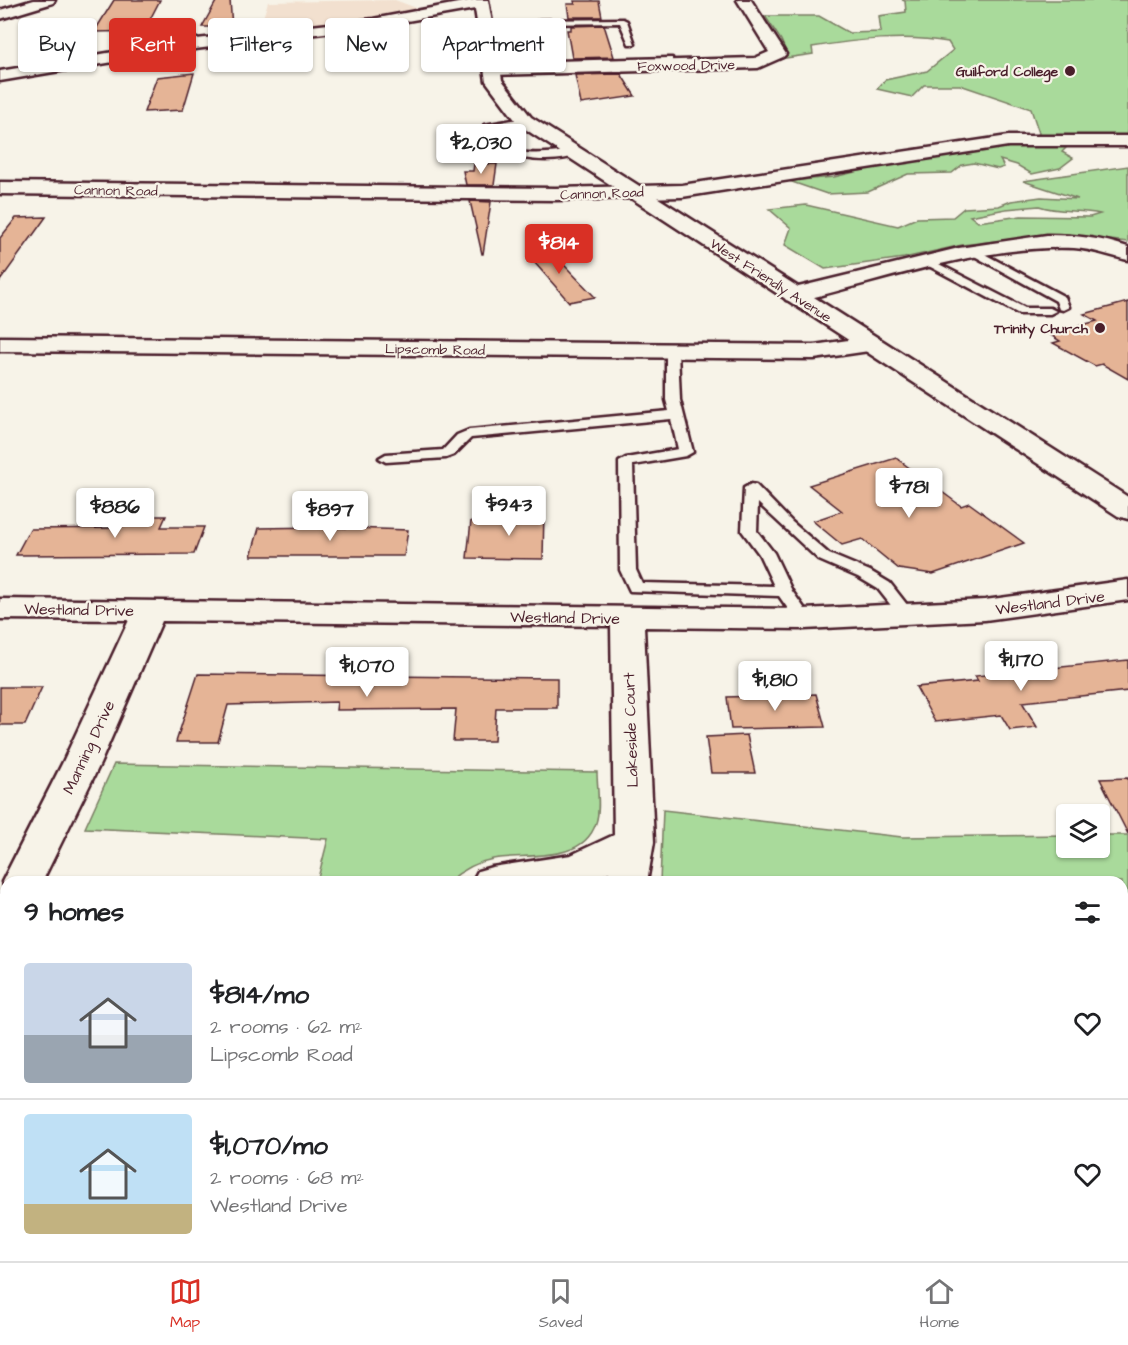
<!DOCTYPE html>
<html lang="en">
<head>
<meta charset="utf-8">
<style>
	body { margin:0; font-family:"Architects Daughter",sans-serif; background:#f6f6f6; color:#202124; height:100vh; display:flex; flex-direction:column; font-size:22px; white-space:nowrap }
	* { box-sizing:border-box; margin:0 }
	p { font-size:20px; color:#757577 }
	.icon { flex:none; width:33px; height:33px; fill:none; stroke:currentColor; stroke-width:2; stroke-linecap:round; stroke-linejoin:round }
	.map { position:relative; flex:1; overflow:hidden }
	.sheet { position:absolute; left:0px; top:876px; width:1128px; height:386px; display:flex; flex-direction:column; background:#fff; border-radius:18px 18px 0 0; box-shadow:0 2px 4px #0004 }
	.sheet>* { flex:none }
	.banner { position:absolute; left:18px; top:18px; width:600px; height:54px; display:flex; gap:12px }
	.buttons { position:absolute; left:1056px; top:804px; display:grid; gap:12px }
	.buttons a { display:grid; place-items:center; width:54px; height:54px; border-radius:6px; background:#fff; box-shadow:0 2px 4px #0004; font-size:30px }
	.price { position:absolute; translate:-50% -51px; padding:0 14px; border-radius:6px; background:#fff; color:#222; font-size:20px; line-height:39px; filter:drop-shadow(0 2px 3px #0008) }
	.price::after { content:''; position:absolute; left:50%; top:36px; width:18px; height:14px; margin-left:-9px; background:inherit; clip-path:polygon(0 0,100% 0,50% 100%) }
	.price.on { background:#d93025; color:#fff }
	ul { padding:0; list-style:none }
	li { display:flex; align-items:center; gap:18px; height:150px; padding:0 24px }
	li+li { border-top:2px solid #e0e0e0 }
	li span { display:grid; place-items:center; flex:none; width:168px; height:120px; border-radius:6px; color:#555 }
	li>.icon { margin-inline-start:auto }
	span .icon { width:72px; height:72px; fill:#fffc; stroke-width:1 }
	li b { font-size:26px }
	h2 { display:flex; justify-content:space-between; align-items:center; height:72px; padding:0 24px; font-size:26px }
	.chip { padding:0 21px; border-radius:6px; background:#fff; box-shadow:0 2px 4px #0004; font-size:21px; line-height:54px }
	.chip.on { background:#d93025; color:#fff }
	.tab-bar { display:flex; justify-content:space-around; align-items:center; height:84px; border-top:2px solid #e0e0e0; background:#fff; font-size:16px; color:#757577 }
	.tab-bar a { display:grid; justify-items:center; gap:3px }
	.tab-bar .on { color:#d93025 }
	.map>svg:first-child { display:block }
	.built { fill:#f2e0cf }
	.green { fill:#a9da9b; stroke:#7a7c63; stroke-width:1.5; fill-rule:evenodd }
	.building { fill:#e5b496; stroke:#4a1f2b; stroke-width:1.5 }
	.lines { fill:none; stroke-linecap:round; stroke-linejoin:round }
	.lane-casing { stroke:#4a1f2b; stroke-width:5 }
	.street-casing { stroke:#4a1f2b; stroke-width:5 }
	.secondary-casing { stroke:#4a1f2b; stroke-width:5 }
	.lane { fill:#f7f3e8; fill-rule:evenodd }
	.street { fill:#f7f3e8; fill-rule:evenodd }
	.secondary { fill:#f7f3e8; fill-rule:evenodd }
	.poi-dot { fill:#4a1f2b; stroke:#f7f3e8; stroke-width:2 }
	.labels { text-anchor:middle; stroke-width:4.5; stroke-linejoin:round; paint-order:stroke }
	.far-street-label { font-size:14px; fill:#4a1f2b; stroke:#f7f3e8 }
	.far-poi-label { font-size:14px; font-weight:bold; fill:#4a1f2b; stroke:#f7f3e8; text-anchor:end }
	.street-label { font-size:16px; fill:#4a1f2b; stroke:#f7f3e8 }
</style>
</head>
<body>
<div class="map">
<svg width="1128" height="1261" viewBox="0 0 1128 1261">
	<rect width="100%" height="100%" fill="#f7f3e8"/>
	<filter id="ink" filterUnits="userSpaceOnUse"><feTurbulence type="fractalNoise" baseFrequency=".0167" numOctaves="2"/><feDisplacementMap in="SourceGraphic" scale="12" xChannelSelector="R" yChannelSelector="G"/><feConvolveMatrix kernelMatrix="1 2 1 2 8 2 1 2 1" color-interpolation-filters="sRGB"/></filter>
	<g filter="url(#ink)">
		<path class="built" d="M395 0 419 9 328 24 268 30 261 24 268 2Z"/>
		<path class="green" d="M902 0H1128V139L1036 137 1039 133 1031 109 960 85H924L912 97 877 89 885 80 927 71 953 50 948 42C905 34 856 40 812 47L813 54 779 59 787 54 781 40 765 16H819L849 33 881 32 879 16 906 12 905 1Z
			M1028 145 1068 146 1062 152 1073 158 1060 168 1032 174 1017 165 1000 160 1004 167 998 169 974 163 962 165 952 173 908 174 868 192 827 194 789 181 834 177 880 166 934 156Z
			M1128 166V242L1084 237 1013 239 962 245 904 258 825 269 785 245 791 228 769 209 806 205 898 226 917 218 953 217 964 208 999 206 1011 201 1041 197 1078 199 1023 181ZM1039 206C1059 213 1080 209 1100 214L1090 217 1021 216 978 222 970 216 1006 209Z
			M114 764 597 772C597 787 601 809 596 823 583 864 527 853 493 859 476 862 461 871 448 882H317L328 839 85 828Z
			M663 810 902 837 1066 835V848H1100V835H1128V1261H904L907 1256H1122V882H660Z
			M0 996H6V1256H491L492 1261H0Z"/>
		<path class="building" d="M114 0H160L144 31 94 32Z
			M217 0H230L232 27H202Z
			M574 1H599L602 17H569L567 4H575Z
			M604 25 614 57 572 58 567 30H571V26Z
			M194 73 183 110 144 112 157 77Z
			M621 74 635 96 581 104 575 75Z
			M474 164H497L494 185H466L463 171H473Z
			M470 201 491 202 483 254H482Z
			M46 217 0 281V238L16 218Z
			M542 242 595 297 569 302 528 255Z
			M1128 302V379L1102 364 1095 366 1053 343 1060 341 1049 334 1097 321 1084 314Z
			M896 458 961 506 969 503 1024 543 933 574 899 569 862 539 842 545 813 521 842 511 809 485Z
			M511 508 544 509 543 559 467 558 471 521H510Z
			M124 516H166L161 527H204L194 554 16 555 30 529 118 528Z
			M321 527 408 530 404 556H251L259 528Z
			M1128 660V691L1022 702 1037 727 1010 730 1001 715 935 722 916 687 978 681 975 676Z
			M198 674 557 678V708H496L494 741H453L456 709 336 710 337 702 228 705 218 742H176Z
			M0 687H42L25 725H0Z
			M816 694 825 727 731 729 727 697Z
			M747 735 755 773H711L706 737Z
			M1128 778V834L1100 779Z"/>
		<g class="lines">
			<g class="lane-casing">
				<path id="lane" d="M623 19 627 21 635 44H629L620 23 541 24 546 41 544 47 488 48 484 46 488 44 538 43 532 25 539 20Z
					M669 58H672V62L556 65 553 66 551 71 544 69 546 62 556 61Z
					M525 118 528 119V123L492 129C502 162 548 153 575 150L580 153C559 167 479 161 484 125Z
					M973 248 1065 297 1069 307 1063 310 1059 309 1056 301 969 253V249Z
					M929 259 1025 308H1050L1056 311 1050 314H1019L925 264V260Z
					M672 347 678 351 680 400 693 452 686 456 633 465 636 570 642 583 774 586 759 554 742 531 744 488 751 484 756 485 792 522 829 554 870 571 890 583 915 615 913 618H901L878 589 858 577 819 560 758 503 757 531 774 553 792 591 812 619 810 623H798L779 596 630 591 620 570 619 462 626 458 678 449 671 419 471 438 454 455 446 458 386 462 379 458 386 454 443 450 457 435 469 430 669 411 666 400V351Z"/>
			</g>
			<g class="street-casing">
				<path id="street" d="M34 0H55L53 3 0 19V10Z
					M737 0H751L786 54 783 57 758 68 492 75 484 70 492 65 755 58 769 52Z
					M1008 136H1128V146H1008L682 197 556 200 0 194V182L556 188 682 185Z
					M1047 235C1076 235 1101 238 1128 247V260C1110 256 1093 249 1074 248 984 244 882 281 794 302L786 300 783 295 786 290 959 248Z
					M0 337 814 345 869 337 878 339 881 344 878 349 869 351 814 359 0 351Z
					M1128 580V600L985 620 804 629 644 627 654 842 647 882H607L609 872 585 882H472L478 871 492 867 571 855 614 835 611 626 162 621 100 764 42 882H6V890L2 882 62 764 129 620 0 619V599L804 609 985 600Z
					M6 894V934L0 936V896Z"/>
			</g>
			<g class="secondary-casing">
				<path id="secondary" d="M474 0H488L502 80 531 117 1128 497V519L1118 516 519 125 486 81 475 9 373 27 179 51 0 81V71L179 41 373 19Z"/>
			</g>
			<use href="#lane" class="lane"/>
			<use href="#street" class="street"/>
			<use href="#secondary" class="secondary"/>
		</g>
	</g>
	<g class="poi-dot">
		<circle cx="1070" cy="71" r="6"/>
		<circle cx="1100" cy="328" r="6"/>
	</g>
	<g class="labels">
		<g class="far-street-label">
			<text transform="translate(686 65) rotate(-1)" y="5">Foxwood Drive</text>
			<text transform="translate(116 190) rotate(1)" y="5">Cannon Road</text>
			<text transform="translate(602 193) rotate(-2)" y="5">Cannon Road</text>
			<text transform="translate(771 280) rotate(33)" y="5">West Friendly Avenue</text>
			<text transform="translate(435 349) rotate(1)" y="5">Lipscomb Road</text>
		</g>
		<g class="far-poi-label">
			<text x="1058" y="76">Guilford College</text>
			<text x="1088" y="333">Trinity Church</text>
		</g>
		<g class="street-label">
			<text transform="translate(1050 602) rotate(-7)" y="6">Westland Drive</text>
			<text transform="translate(79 609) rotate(1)" y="6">Westland Drive</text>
			<text transform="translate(565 617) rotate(1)" y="6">Westland Drive</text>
			<text transform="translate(630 730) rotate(-92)" y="6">Lakeside Court</text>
			<text transform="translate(88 747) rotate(-65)" y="6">Manning Drive</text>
		</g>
	</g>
</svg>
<div class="buttons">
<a><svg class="icon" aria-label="layers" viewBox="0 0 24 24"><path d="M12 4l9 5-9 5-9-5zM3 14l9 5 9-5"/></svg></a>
</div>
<b class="price" style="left:481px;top:175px">$2,030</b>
<b class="price on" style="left:559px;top:275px">$814</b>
<b class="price" style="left:909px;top:519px">$781</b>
<b class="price" style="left:509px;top:537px">$943</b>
<b class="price" style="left:115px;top:539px">$886</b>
<b class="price" style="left:330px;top:542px">$897</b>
<b class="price" style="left:1021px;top:692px">$1,170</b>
<b class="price" style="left:367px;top:698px">$1,070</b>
<b class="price" style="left:775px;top:712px">$1,810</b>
<div class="banner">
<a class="chip">Buy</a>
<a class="chip on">Rent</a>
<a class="chip">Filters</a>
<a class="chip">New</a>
<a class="chip">Apartment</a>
</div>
<section class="sheet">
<h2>9 homes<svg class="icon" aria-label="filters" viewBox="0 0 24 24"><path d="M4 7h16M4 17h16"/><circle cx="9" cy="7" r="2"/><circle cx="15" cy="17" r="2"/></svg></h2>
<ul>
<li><span style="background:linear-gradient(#c9d6e8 60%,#9aa5b1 0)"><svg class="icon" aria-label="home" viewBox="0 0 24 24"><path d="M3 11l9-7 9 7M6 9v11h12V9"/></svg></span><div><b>$814/mo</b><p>2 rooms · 62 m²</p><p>Lipscomb Road</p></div><svg class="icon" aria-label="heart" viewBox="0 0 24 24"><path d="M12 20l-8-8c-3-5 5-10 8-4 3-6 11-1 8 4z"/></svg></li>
<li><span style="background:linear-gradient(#bfe0f5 75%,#c2b280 0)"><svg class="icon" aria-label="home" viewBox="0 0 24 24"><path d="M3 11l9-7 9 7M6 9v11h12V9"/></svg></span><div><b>$1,070/mo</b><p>2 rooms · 68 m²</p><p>Westland Drive</p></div><svg class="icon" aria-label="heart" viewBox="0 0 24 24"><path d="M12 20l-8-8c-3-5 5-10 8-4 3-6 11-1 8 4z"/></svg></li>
</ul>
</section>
</div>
<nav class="tab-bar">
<a class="on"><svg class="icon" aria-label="map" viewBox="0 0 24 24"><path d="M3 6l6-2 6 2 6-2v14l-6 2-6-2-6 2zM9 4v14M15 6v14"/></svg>Map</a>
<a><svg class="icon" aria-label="saved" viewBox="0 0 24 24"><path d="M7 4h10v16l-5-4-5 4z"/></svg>Saved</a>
<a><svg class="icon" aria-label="home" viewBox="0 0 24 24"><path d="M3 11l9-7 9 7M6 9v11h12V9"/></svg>Home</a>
</nav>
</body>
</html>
